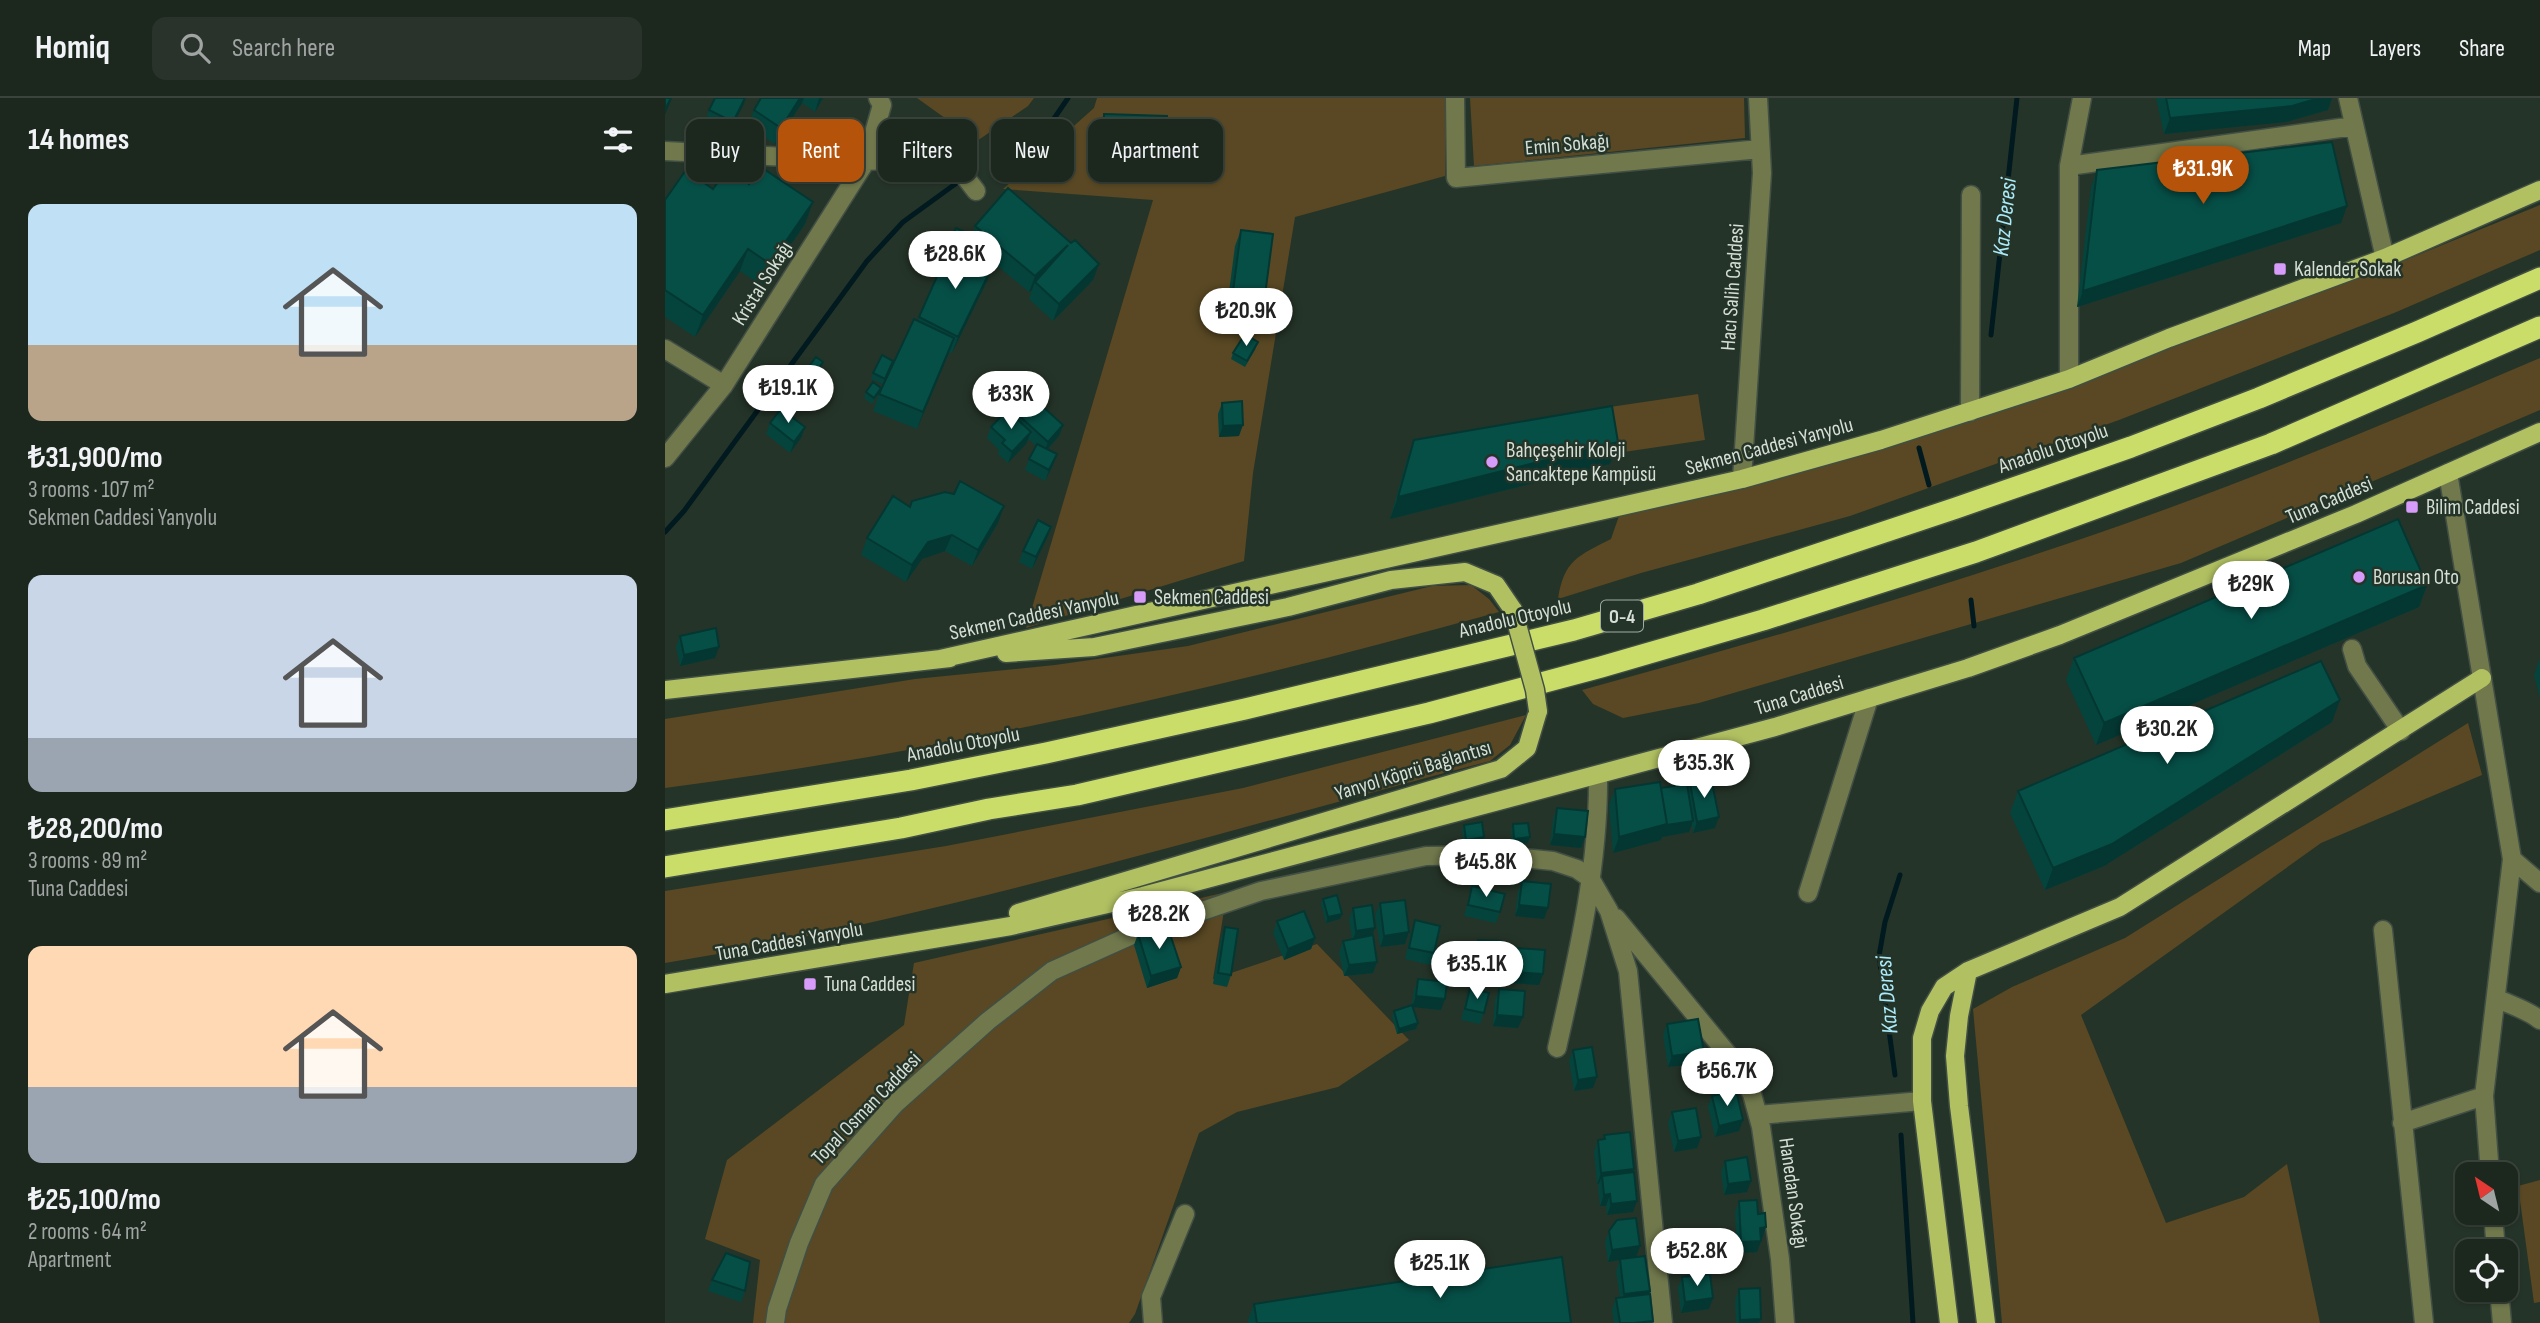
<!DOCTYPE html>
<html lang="en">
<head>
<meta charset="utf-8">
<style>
	body { margin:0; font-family:"Sofia Sans Condensed",sans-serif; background:#29332b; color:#f1f3f6; height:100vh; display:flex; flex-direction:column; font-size:26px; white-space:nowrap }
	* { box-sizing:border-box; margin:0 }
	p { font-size:23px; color:#a0a5a4 }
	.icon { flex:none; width:38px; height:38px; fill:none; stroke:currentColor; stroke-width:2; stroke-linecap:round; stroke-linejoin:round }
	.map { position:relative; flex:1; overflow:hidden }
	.sheet { display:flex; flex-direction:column; background:#1c271e; width:665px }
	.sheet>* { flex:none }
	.banner { position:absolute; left:21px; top:21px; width:665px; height:63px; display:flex; gap:14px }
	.needle { width:46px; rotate:325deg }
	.controls { position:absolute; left:1790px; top:1064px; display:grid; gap:14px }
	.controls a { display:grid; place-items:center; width:63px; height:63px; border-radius:14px; background:#1c271e; box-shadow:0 2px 5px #0004,0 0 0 2px #3a443c; font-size:35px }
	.price { position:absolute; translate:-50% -60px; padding:0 16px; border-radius:24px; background:#fff; color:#222; font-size:23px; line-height:46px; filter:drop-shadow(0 2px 4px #0008) }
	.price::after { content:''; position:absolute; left:50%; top:42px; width:21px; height:16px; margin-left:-10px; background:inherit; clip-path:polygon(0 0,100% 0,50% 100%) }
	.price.selected { background:#b45309; color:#fff }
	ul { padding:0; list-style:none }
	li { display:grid; align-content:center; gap:14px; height:371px; padding:0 28px }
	li span { display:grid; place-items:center; height:217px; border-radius:14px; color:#555 }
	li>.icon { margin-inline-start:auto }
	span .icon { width:126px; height:126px; fill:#fffc; stroke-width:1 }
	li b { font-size:30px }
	h2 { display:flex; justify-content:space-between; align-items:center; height:84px; padding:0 28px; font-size:30px }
	.pill { padding:0 24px; border-radius:14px; background:#1c271e; box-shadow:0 2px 5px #0004,0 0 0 2px #3a443c; font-size:24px; line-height:63px }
	.pill.selected { background:#b45309; color:#fff }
	header { display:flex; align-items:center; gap:42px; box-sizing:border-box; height:98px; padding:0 35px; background:#1c271e; border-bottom:2px solid #3a443c }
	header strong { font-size:33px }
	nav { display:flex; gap:38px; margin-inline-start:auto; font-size:24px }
	.search { width:490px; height:63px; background:#29332b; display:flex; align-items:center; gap:18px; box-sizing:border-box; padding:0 24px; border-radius:14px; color:#a0a5a4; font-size:26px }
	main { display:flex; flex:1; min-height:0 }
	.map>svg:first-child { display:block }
	.green { fill:#594823 }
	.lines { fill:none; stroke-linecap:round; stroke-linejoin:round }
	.stream { stroke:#011a20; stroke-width:5 }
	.minor-casing { stroke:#414f44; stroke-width:21 }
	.major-casing { stroke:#414f44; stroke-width:21 }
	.highway-casing { stroke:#414f44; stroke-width:24 }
	.minor { stroke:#70784c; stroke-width:18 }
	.major { stroke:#b1c061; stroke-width:18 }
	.highway { stroke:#cadd68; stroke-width:21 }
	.major-bridge-casing { stroke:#414f44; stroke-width:21; stroke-linecap:butt }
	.major-bridge { stroke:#b1c061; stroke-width:18 }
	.wall { fill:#05443d }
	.shaded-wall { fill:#043732 }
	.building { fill:#064f47; stroke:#043732; stroke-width:2 }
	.poi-dot { fill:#d79bf9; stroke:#253428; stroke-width:2.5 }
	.labels { text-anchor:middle; stroke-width:5; stroke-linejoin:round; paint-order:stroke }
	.shield { fill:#253428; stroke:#a0aca2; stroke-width:2 }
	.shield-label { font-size:19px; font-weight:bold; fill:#d5dfd6 }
	.street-label { font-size:21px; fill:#d5dfd6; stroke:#253428 }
	.poi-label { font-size:21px; fill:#d5dfd6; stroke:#253428; text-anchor:start }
	.water-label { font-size:23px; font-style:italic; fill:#aaeafa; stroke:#253428 }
</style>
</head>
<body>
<header>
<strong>Homiq</strong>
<div class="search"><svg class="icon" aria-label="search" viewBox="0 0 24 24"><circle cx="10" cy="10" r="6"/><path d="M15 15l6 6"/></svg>Search here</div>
<nav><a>Map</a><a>Layers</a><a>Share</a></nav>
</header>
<main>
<section class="sheet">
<h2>14 homes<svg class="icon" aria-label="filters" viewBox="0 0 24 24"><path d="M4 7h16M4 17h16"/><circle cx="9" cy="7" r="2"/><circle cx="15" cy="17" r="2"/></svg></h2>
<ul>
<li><span style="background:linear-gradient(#bfe0f5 65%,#b9a48a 0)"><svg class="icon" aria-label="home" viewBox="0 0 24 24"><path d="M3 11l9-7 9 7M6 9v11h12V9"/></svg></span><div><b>₺31,900/mo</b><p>3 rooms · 107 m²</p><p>Sekmen Caddesi Yanyolu</p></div></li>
<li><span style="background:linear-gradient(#c9d6e8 75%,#9aa5b1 0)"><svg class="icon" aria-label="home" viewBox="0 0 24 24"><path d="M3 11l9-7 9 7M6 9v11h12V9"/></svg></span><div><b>₺28,200/mo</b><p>3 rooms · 89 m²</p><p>Tuna Caddesi</p></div></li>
<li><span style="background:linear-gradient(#ffd9b3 65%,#9aa5b1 0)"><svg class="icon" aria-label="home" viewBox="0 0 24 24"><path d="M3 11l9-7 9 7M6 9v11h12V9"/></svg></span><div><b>₺25,100/mo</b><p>2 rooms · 64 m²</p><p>Apartment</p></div></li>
</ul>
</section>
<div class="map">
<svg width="1875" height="1225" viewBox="0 0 1875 1225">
	<rect width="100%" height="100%" fill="#253428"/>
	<path class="green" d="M252 0H369L363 8 312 43Z
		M432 0H780V78L630 119 588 375 579 463 361 530 488 102 338 91 429 10Z
		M805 0H1079L1080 40 809 68Z
		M1875 107V152L1729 215 1454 322 1185 418 976 475 893 501C899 462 913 458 946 441L955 415 1438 266 1726 168Z
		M1875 260V312L1516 465 1034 605 958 620 928 606 917 592C1111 539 1304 482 1493 414 1622 367 1748 314 1875 260Z
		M1033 296 1040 342 952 355 945 309Z
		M806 487 824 501 834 514C560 590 282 653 0 690V621L250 581 390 567 523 548 767 488Z
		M861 617 845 647 825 663C551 735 280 818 0 865V793L281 748 578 690Z
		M1803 625 1817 677 1656 745 1416 917 1501 1125 1579 1099 1622 1066 1655 1225H1337L1308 911 1347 889 1460 840Z
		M562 794 548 881 652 846 744 942 673 989 572 1014 534 1035 470 1216 464 1225H88L95 1162 40 1141 62 1062 239 927 249 865Z
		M1875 1082V1204L1869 1205 1853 1088Z"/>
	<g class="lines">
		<path class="stream" d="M373 44 403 0
			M1326 237 1352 0
			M1254 350 1264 387
			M0 434 19 413 202 163 238 124 293 84
			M1306 502 1309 528
			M1230 977 1214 858 1220 824 1235 777
			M1236 1037 1248 1225"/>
		<g class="minor-casing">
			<path id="minor" d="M213 0 217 7 201 63 285 59 311 93
				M790 0 791 80 1095 51
				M1683 0 1720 160
				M0 53 201 63 59 287 0 360
				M1404 68 1689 28
				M0 251 59 287
				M1404 281V68L1417 0
				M1305 314 1306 97
				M1783 375 1847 761 1819 998 1825 1076
				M1077 381 1097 75 1093 0
				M1687 551 1692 568 1736 633
				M1847 761 1875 785
				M1143 795 1204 600
				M951 820 1070 965 1087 996 1096 1029 1115 1161 1120 1225
				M1718 832 1759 1225
				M1831 900C1845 907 1863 912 1875 922
				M892 950C912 861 934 769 933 678
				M1093 1017 1257 1003
				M1737 1025 1819 998
				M1828 1115 1831 1153
				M1834 1192 1837 1225
				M110 1225 112 1211 134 1145 159 1086 230 1006 323 923 387 873 467 837 596 793 761 758 827 757 888 763 912 771 925 780 944 813 963 873 998 1225
				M488 1225 486 1199 520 1116"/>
		</g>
		<g class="major-casing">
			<path id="major" d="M341 555 429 549 623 509 726 482 800 474 831 487 848 512
				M275 561 1077 381 1216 342 1404 281 1504 240 1720 160 1875 92
				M0 592 285 560
				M353 815 836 671 862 650 873 613
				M1303 873 1294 918 1290 958 1294 1008 1321 1225
				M0 886 346 828 478 798 1110 629 1303 570 1395 537 1691 416 1875 334
				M1284 1225 1257 1003V940L1265 913 1279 889 1303 873 1455 809 1817 580"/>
		</g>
		<g class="highway-casing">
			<path id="highway" d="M0 722 246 682 381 655 580 611 909 532 1033 496 1291 410 1466 349 1594 300 1752 234 1875 180
				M0 769 236 730 324 711 412 697 764 615 936 569 1098 522 1311 454 1606 346 1875 229"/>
		</g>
		<use href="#minor" class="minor"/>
		<use href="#major" class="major"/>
		<use href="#highway" class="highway"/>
		<g class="major-bridge-casing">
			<path id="major-bridge" d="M848 512 870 592 873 613"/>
		</g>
		<use href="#major-bridge" class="major-bridge"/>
	</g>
	<path class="wall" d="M81 0 64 35 40 23 44 12Z
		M96 0H158L150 14 137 5 110 46 83 28 89 12Z
		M1491 0H1667L1663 12 1621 24 1499 36Z
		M439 16 494 63 432 61 433 33Z
		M1432 72 1676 125 1412 209 1426 89Z
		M84 86 148 104 140 126 97 188 75 173 30 239 0 219V102L48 91Z
		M310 128 428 182 388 223 364 201 367 192 364 194 318 156 315 162 322 183 287 255 284 254 252 331 208 313 214 296 253 222 279 163 276 162 280 151 307 137Z
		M576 132 593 221 561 217 570 148Z
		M591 250 580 269 566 261 568 255Z
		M228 263 218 286 206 281 208 275Z
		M158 264 156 269 145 285 137 280 139 275Z
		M216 290 214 295 207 306 199 300 201 294Z
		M557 305 574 338 554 339 553 316Z
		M350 314H370L398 327 394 338 383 351 388 367 380 383 360 372 364 361 371 348 363 341 361 346 343 365 333 356 334 352 322 340 326 329 348 318Z
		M105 325 140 329 136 340 125 355 101 336Z
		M749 342 945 366 725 421 741 364Z
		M245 409 333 425 307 468 280 453 257 461 241 484 196 457 202 440Z
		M386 429 382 440 367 471 354 464 358 453Z
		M1762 487 1754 509 1431 647 1401 582 1409 560Z
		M15 538 50 560 15 568 11 549Z
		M1875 560V600L1869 577Z
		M1667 624 1439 768 1380 792 1345 715 1353 693Z
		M1025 685 1050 730 1028 735 1027 726 1024 734 997 739 996 742 948 755 944 707 950 691H1023Z
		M892 710 920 739 916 750 885 747 888 721Z
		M848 726 865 739 863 745 847 746 846 732Z
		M799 727 819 739 817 745 799 747 797 732Z
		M857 783 879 821 850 818 853 794Z
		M807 788 835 814 831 825 799 818Z
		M658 801 675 821 661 825 656 806Z
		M715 805 744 834 740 846 715 849 710 817Z
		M688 810 707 837 708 875 679 878 674 855 678 843 687 841 684 821Z
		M750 822 769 855 765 867 740 861 746 834Z
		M612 823 650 840 646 851 619 862 608 835Z
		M560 829 566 877 562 889 548 886 556 840Z
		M473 836 516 869 512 880 482 890 469 847Z
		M813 842 835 875 831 886 808 885 809 853Z
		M851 850 874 887 845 885 847 861Z
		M753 881 776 912 748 909 753 925 751 931 732 936 727 919 729 913 747 907 749 892Z
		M805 890 819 915 815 926 796 922 801 901Z
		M834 891 853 930 828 928 830 902Z
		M1002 926 1039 954 1035 965 1003 969 998 937Z
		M908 952 928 990 909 993 904 963Z
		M1047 998 1074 1033 1050 1039 1043 1009Z
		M1007 1014 1036 1039 1032 1050 1009 1054 1003 1025Z
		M939 1037 968 1074V1114L942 1117 941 1108H935L933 1089 934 1086H932L929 1054 933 1042H937Z
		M1060 1063 1082 1094 1059 1097 1056 1074Z
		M1074 1103 1093 1116 1097 1141H1096L1092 1154 1072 1155 1070 1114Z
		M944 1133 975 1148 971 1159 985 1193 983 1197 988 1223 987 1225H949L947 1212 951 1200H955L951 1173 955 1162 943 1164 940 1144Z
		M1017 1179 1044 1211 1016 1215 1013 1190Z
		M47 1182 80 1193 76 1204 43 1193Z
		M1074 1191 1094 1225H1071L1070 1202Z
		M589 1206 906 1225H583V1222Z"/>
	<path class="shaded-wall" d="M6 0H7L0 17V11Z
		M80 0 79 6 64 35 68 24Z
		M135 0H139L137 5 110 46 116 30Z
		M154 0H158L150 14Z
		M1654 0H1667L1663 12 1621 24 1499 36 1505 20Z
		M438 44 500 47 494 63 432 61Z
		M148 104 140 126 97 188 105 166Z
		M1682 108 1676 125 1412 209 1418 193Z
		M403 147 370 184 367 192 364 194 370 178Z
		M83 151 75 173 30 239 38 217Z
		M434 166 428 182 388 223 394 206Z
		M328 167 322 183 287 255 293 239Z
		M567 201 599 205 593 221 561 217Z
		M289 240 283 257 252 331 258 314Z
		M158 264 156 269 145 285 147 280Z
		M398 327 394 338 379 355 383 344Z
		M578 327 574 338 554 339 558 328Z
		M140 329 136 340 125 355 129 344Z
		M366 334 361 346 343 365 347 354Z
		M953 344 945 366 725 421 733 399Z
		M392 356 388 367 380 383 384 372Z
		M339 408 333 425 307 468 313 452Z
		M386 429 382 440 367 471 371 459Z
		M287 437 280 453 257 461 241 484 247 467 263 444Z
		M1762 487 1754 509 1431 647 1439 625Z
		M54 549 50 560 15 568 19 557Z
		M1675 602 1667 624 1439 768 1380 792 1388 770Z
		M1054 719 1050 730 1028 735 1032 724Z
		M1028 723 1024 734 997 739 996 742 948 755 954 739 1002 726Z
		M889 736 920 739 916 750 885 747Z
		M819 739 817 745 799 747 801 742Z
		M865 739 863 745 847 746 849 741Z
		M854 807 883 810 879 821 850 818Z
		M677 816 675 821 661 825 663 819Z
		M710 830 706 841 687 844 691 833Z
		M744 834 740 846 715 849 719 838Z
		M650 840 646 851 619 862 623 851Z
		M712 864 708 875 679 878 684 867Z
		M516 869 512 880 482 890 486 878Z
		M812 874 835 875 831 886 808 885Z
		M849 874 878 876 874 887 845 885Z
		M751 898 780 901 776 912 747 909Z
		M832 917 858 919 853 930 828 928Z
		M753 925 751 931 732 936 734 931Z
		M1039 954 1035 965 1003 969 1007 958Z
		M932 979 928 990 909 993 913 982Z
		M1078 1022 1074 1033 1050 1039 1054 1028Z
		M1036 1039 1032 1050 1009 1054 1013 1043Z
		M969 1071 965 1082 937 1078 934 1086H932L936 1075Z
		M1086 1083 1082 1094 1059 1097 1063 1086Z
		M945 1096 941 1108H935L939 1097Z
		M972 1103 968 1114 942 1117 946 1106Z
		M1101 1129 1097 1141H1091L1095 1130Z
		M1096 1143 1092 1154 1072 1155 1076 1144Z
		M975 1148 971 1159 943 1164 947 1152Z
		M985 1193 981 1204 955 1207 959 1196Z
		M1048 1200 1044 1211 1016 1215 1020 1204Z
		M1096 1221 1094 1225H1074L1075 1222Z"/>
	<path class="building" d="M0 0H6L0 11Z
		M50 0H80L68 24 44 12Z
		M96 0H135L116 30 89 12Z
		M1501 0H1654L1627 8 1505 20Z
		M439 16 502 18 500 47 438 44Z
		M1667 44 1682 108 1418 193 1432 72Z
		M96 69 148 104 105 166 83 151 38 217 0 192V102L21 72 48 91 62 71 84 86Z
		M343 90 406 145 410 142 434 166 394 206 370 184 403 147 370 178 310 128Z
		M291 130 322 145 314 161 285 149 284 153 280 151Z
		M576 132 608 136 599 205 567 201Z
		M285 149 328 167 293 239 254 219Z
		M249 221 289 240 258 314 214 296Z
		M580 236 593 244 582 263 568 255Z
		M217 257 228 263 220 281 208 275Z
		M151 259 158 264 147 280 139 275Z
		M208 284 216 290 209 300 201 294Z
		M577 303 578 327 558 328 557 305Z
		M359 304 370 314 376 307 398 327 383 344 350 314Z
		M947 308 953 344 733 399 749 342Z
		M116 311 140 329 129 344 105 325Z
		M342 312 366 334 347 354 337 345 340 342 326 329Z
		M372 346 392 356 384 372 364 361Z
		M295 383 339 408 313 452 287 437 263 444 247 467 202 440 228 398 245 409 247 403 280 394 289 396Z
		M1733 421 1762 487 1439 625 1409 560Z
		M373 422 386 429 371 459 358 453Z
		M51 530 54 549 19 557 15 538Z
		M1656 563 1675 602 1447 746 1388 770 1353 693Z
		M1046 680 1054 719 1032 724 1025 685Z
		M995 684 1002 726 954 739 950 691Z
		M1022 686 1028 723 1002 727V726L996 690Z
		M892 710 923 713 920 739 889 736Z
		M817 724 819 739 801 742 799 727Z
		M863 725 865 739 849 741 848 726Z
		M857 783 886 786 883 810 854 807Z
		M807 788 840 796 835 814 803 807Z
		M672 797 677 816 663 819 658 801Z
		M740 802 744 834 719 838 715 805Z
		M707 807 710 830 691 833 688 810Z
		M639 813 650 840 623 851 612 823Z
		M750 822 775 828 769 855 744 850Z
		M502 827 516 869 486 878 473 836Z
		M560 829 573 831 566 877 553 875Z
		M708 837 712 864 684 867 678 843Z
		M813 842 836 843 835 875 812 874Z
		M851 850 880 852 878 876 849 874Z
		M753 881 782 884 780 901 751 898Z
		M805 890 824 895 819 915 800 911Z
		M834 891 860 893 858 919 832 917Z
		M747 907 753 925 734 931 729 913Z
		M1033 921 1039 954 1007 958 1002 926Z
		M927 949 932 979 913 982 908 952Z
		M1071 992 1078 1022 1054 1028 1047 998Z
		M1031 1010 1036 1039 1013 1043 1007 1014Z
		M965 1034 969 1071 936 1075 933 1042 940 1041 939 1037Z
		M1082 1059 1086 1083 1063 1086 1060 1063Z
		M969 1074 972 1103 946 1106 945 1096 939 1097 937 1078Z
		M1092 1102 1093 1116 1100 1115 1101 1129 1095 1130 1096 1143 1076 1144 1074 1103Z
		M971 1120 975 1148 947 1152 944 1133 952 1122Z
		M61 1155 85 1164 80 1193 47 1182Z
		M980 1158 985 1193 959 1196 955 1161Z
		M897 1159 906 1225H592L589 1206Z
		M1045 1176 1048 1200 1020 1204 1017 1179Z
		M1095 1190 1096 1221 1075 1222 1074 1191Z
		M985 1196 988 1223 969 1225H955L951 1200Z"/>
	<g class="poi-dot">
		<rect x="1608" y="164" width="14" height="14" rx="3.5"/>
		<circle cx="827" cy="364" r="7"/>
		<rect x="1740" y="402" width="14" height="14" rx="3.5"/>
		<circle cx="1694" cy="479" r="7"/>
		<rect x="468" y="492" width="14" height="14" rx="3.5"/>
		<rect x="138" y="879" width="14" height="14" rx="3.5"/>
	</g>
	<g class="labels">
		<rect class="shield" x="936" y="502.5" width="42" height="31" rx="5"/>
		<g class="shield-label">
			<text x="957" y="525">O-4</text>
		</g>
		<g class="street-label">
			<text transform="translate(902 46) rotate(-5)" y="7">Emin Sokağı</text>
			<text transform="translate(97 185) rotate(-58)" y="7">Kristal Sokağı</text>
			<text transform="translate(1067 189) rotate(-86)" y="7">Hacı Salih Caddesi</text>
			<text transform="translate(1104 348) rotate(-15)" y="7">Sekmen Caddesi Yanyolu</text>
			<text transform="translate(1388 350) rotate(-19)" y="7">Anadolu Otoyolu</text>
			<text transform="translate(1664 402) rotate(-23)" y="7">Tuna Caddesi</text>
			<text transform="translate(369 517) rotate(-12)" y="7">Sekmen Caddesi Yanyolu</text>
			<text transform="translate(850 520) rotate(-13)" y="7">Anadolu Otoyolu</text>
			<text transform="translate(1134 597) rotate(-17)" y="7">Tuna Caddesi</text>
			<text transform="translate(298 646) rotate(-11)" y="7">Anadolu Otoyolu</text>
			<text transform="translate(748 672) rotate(-17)" y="7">Yanyol Köprü Bağlantısı</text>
			<text transform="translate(124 843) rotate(-10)" y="7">Tuna Caddesi Yanyolu</text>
			<text transform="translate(201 1010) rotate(-46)" y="7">Topal Osman Caddesi</text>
			<text transform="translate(1129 1095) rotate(82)" y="7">Hanedan Sokağı</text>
		</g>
		<g class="poi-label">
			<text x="1629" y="178">Kalender Sokak</text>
			<text x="841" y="359">Bahçeşehir Koleji<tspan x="841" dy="24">Sancaktepe Kampüsü</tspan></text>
			<text x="1761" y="416">Bilim Caddesi</text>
			<text x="1708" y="486">Borusan Oto</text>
			<text x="489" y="506">Sekmen Caddesi</text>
			<text x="159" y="893">Tuna Caddesi</text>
		</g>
		<g class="water-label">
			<text transform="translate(1339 119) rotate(-84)" y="8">Kaz Deresi</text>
			<text transform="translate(1221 897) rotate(-95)" y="8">Kaz Deresi</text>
		</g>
	</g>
</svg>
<div class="controls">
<a><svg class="needle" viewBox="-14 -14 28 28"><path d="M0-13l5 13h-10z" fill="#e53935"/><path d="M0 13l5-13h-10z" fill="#a0a5a4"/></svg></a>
<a><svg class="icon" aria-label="locate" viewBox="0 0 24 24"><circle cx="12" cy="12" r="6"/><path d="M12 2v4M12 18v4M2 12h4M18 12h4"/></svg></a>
</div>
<b class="price selected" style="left:1538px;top:108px">₺31.9K</b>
<b class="price" style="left:290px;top:193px">₺28.6K</b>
<b class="price" style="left:581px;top:250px">₺20.9K</b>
<b class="price" style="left:123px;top:327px">₺19.1K</b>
<b class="price" style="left:346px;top:333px">₺33K</b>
<b class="price" style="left:1586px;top:523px">₺29K</b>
<b class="price" style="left:1502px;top:668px">₺30.2K</b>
<b class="price" style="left:1039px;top:702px">₺35.3K</b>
<b class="price" style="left:821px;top:801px">₺45.8K</b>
<b class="price" style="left:494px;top:853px">₺28.2K</b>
<b class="price" style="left:812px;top:903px">₺35.1K</b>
<b class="price" style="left:1062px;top:1010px">₺56.7K</b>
<b class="price" style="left:1032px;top:1190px">₺52.8K</b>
<b class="price" style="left:775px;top:1202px">₺25.1K</b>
<div class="banner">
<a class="pill">Buy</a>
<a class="pill selected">Rent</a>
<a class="pill">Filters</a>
<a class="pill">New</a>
<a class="pill">Apartment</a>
</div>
</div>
</main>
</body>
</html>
